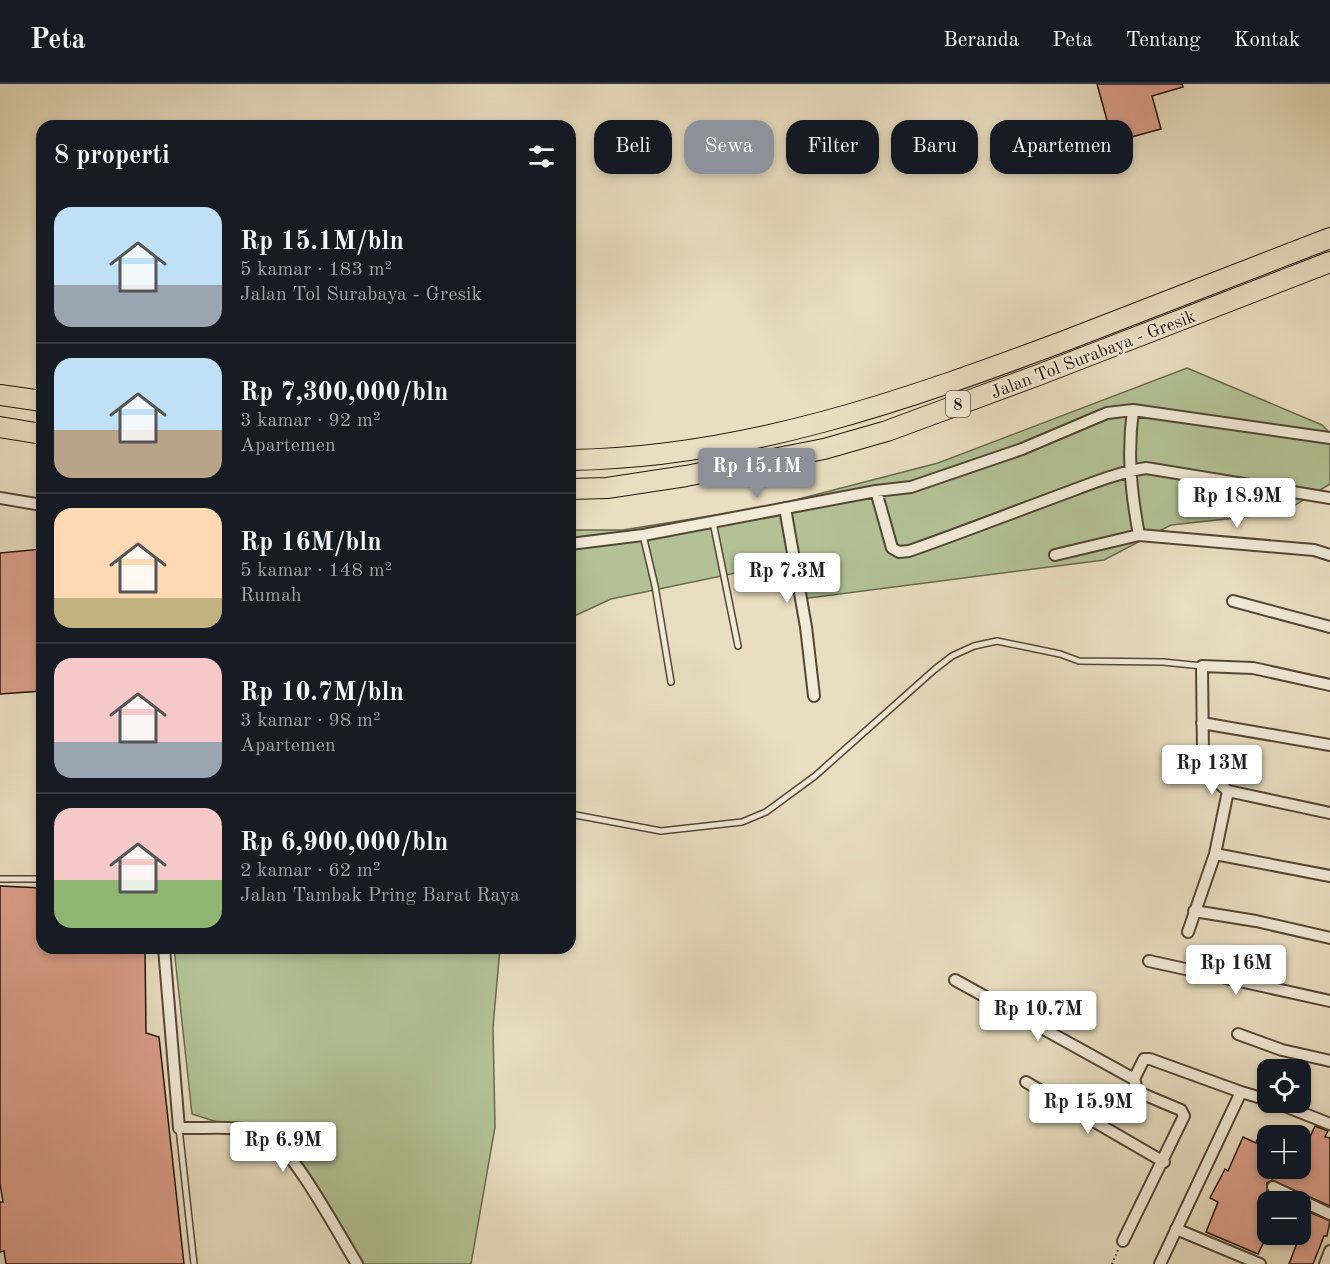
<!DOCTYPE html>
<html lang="id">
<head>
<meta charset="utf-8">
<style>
	body { margin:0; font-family:"Old Standard TT",serif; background:#242831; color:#f1f3f6; height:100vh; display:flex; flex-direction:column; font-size:22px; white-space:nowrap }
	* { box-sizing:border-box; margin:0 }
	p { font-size:20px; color:#9ea1a6 }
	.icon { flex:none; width:33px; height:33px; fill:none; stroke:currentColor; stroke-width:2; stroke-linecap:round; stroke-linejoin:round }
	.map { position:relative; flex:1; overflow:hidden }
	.drawer { position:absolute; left:36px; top:36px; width:540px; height:834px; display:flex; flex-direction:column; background:#171b24; border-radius:18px; box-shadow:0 3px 9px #0003 }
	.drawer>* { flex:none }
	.top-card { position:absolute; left:594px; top:36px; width:570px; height:54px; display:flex; gap:12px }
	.buttons { position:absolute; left:1257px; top:975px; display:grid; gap:12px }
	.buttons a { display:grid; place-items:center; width:54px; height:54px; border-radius:12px; background:#171b24; box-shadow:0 3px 9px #0003; font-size:30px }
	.price { position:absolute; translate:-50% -51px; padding:0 14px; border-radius:6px; background:#fff; color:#222; font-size:20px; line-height:39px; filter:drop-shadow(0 2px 3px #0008) }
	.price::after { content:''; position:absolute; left:50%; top:36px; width:18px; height:14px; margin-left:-9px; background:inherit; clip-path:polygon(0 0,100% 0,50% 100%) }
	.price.current { background:#8c9099; color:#fff }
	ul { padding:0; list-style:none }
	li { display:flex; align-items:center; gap:18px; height:150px; padding:0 18px }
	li+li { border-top:2px solid #363941 }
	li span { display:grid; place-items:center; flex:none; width:168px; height:120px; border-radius:18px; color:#555 }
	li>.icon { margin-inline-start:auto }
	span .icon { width:72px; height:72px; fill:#fffc; stroke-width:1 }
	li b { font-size:26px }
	h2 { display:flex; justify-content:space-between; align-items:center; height:72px; padding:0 18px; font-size:26px }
	.tag { padding:0 21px; border-radius:18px; background:#171b24; box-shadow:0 3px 9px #0003; font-size:21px; line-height:54px }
	.tag.current { background:#8c9099; color:#fff }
	header { display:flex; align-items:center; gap:36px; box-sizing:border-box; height:84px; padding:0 30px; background:#171b24; border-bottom:2px solid #363941 }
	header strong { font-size:28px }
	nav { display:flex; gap:33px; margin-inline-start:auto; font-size:21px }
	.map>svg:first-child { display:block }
	.green { fill:#b3c296; stroke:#6a6a4f; stroke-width:1.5 }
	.building { fill:#dc9f8d; stroke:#221308; stroke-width:1.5 }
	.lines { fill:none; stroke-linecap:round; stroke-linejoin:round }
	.service-casing { stroke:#544636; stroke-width:8 }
	.minor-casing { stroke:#544636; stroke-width:14 }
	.motorway-casing { stroke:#221308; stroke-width:22 }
	.path { stroke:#221308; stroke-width:2; stroke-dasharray:1.5 3; stroke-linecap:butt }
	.service { stroke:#f1ead7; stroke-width:5 }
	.minor { stroke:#f1ead7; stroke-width:10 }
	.motorway { stroke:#e9dec1; stroke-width:20 }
	.labels { text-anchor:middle; stroke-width:4.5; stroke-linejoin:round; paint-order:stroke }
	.shield { fill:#f1ead7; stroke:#605446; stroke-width:1.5 }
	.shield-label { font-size:16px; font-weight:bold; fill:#221308 }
	.street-label { font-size:18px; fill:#221308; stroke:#f1ead7 }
</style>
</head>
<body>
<header>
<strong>Peta</strong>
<nav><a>Beranda</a><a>Peta</a><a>Tentang</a><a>Kontak</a></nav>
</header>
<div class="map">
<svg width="1330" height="1180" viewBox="0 0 1330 1180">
	<rect width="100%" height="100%" fill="#e9dec1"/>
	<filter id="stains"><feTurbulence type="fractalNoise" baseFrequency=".00333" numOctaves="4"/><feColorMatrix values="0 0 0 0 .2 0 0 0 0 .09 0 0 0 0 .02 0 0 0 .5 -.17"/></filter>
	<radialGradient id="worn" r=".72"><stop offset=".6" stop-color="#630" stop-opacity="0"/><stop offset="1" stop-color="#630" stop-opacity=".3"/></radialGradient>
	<path class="green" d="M1187 284 1322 341 1330 349V400L1282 429 1171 441 1104 476 801 515 750 486 611 515 570 534V446H623L772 422 938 379Z
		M174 864H500L493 943 495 1043 471 1180H357L283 1059 192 1030Z"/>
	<path class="building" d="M1097 0H1182L1183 3 1152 12 1161 45 1113 58Z
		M42 465V607L0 610V469Z
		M0 802 42 804V864H145L146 949 159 953 184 1180H6L4 1167 0 1168V1118H3L0 1100Z
		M1315 1042 1328 1047 1325 1053 1330 1054V1122L1272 1096 1267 1099V1107L1286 1118H1268V1149L1258 1170 1206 1148 1218 1118 1210 1114 1225 1085 1228 1087 1243 1053 1256 1059 1257 1056 1268 1061V1084H1300V1049L1310 1053Z
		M1300 1124 1330 1137 1327 1152H1324L1313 1180H1289L1300 1151Z"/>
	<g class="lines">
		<g class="service-casing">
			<path id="service" d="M713 438 738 562
				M643 451 655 502 671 598
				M570 730 661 747 742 738 766 728 815 692 934 586 952 572 974 562 997 557 1060 570 1079 577 1163 578 1202 582
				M0 795H42
				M179 1044 194 1180"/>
		</g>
		<g class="minor-casing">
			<path id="minor" d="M1133 326C1127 370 1131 408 1139 451
				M876 407 892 464 899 468 909 467C958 450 1006 431 1055 413 1085 402 1115 389 1146 384L1330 414
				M0 414 42 421
				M785 424 806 543 814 612
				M570 460 643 451 876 407 911 403 1022 365 1107 329 1133 326 1330 354
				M1055 471 1139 451 1314 466 1330 471
				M1233 517 1330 543
				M1202 639 1330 661
				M1228 707 1330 729
				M1215 770 1330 792
				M1194 827 1256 837 1330 854
				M1188 848 1215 770 1228 707 1213 694 1203 671 1202 582 1253 584 1330 601
				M164 864 179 1044C206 1045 242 1040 267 1051 291 1061 341 1154 357 1180
				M1149 877 1330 917
				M955 896 1134 995
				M1238 950 1282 966 1330 977
				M1026 998 1164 1078
				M1275 1018 1330 1040
				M1273 1103 1330 1130
				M1176 1145 1260 1180
				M1123 1157 1184 1032 1181 1026 1138 1008 1134 995 1144 975H1150L1241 1008
				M1160 1180 1241 1008 1268 1016
				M1325 1180 1330 1167"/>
		</g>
		<g class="motorway-casing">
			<path id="motorway" d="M0 311 42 317
				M0 343 42 350
				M570 376C743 374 907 316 1067 256 1155 222 1242 188 1330 154
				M570 405 607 404 686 392 824 365 887 347 1041 290 1330 178"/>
		</g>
		<path class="path" d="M1112 1180 1118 1166"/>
		<use href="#service" class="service"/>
		<use href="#minor" class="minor"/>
		<use href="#motorway" class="motorway"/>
	</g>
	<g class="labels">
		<rect class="shield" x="946" y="307" width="24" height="26" rx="4.5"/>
		<g class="shield-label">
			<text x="958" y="326">8</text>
		</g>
		<g class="street-label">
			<text transform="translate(1093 270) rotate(-21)" y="6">Jalan Tol Surabaya - Gresik</text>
		</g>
	</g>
	<rect width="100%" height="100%" filter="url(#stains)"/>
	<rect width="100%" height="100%" fill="url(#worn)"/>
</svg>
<div class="buttons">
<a><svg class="icon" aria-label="locate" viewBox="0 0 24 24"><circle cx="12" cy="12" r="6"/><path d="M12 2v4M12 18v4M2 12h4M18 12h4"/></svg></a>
<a>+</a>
<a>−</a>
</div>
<b class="price current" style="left:757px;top:415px">Rp 15.1M</b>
<b class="price" style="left:1237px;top:445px">Rp 18.9M</b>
<b class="price" style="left:787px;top:520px">Rp 7.3M</b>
<b class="price" style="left:1212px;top:712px">Rp 13M</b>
<b class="price" style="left:1236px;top:912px">Rp 16M</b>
<b class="price" style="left:1038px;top:958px">Rp 10.7M</b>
<b class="price" style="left:1088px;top:1051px">Rp 15.9M</b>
<b class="price" style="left:283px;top:1089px">Rp 6.9M</b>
<div class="top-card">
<a class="tag">Beli</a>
<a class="tag current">Sewa</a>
<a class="tag">Filter</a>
<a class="tag">Baru</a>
<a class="tag">Apartemen</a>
</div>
<section class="drawer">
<h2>8 properti<svg class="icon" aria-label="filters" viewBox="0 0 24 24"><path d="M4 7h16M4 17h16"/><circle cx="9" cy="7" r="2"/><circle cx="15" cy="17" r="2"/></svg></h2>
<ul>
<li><span style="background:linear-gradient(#bfe0f5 65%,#9aa5b1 0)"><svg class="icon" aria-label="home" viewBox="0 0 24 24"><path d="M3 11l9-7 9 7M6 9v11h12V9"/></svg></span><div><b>Rp 15.1M/bln</b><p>5 kamar · 183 m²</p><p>Jalan Tol Surabaya - Gresik</p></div></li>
<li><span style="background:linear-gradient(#bfe0f5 60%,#b9a48a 0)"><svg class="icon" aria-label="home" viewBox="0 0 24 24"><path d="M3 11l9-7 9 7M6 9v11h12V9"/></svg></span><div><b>Rp 7,300,000/bln</b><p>3 kamar · 92 m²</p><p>Apartemen</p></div></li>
<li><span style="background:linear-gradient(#ffd9b3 75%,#c2b280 0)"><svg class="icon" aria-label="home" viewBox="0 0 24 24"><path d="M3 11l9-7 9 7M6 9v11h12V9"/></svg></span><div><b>Rp 16M/bln</b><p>5 kamar · 148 m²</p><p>Rumah</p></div></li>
<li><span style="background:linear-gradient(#f6c9c9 70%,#9aa5b1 0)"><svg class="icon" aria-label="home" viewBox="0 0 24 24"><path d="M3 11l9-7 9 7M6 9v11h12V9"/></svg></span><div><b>Rp 10.7M/bln</b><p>3 kamar · 98 m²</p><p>Apartemen</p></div></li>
<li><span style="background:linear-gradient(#f6c9c9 60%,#8fb573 0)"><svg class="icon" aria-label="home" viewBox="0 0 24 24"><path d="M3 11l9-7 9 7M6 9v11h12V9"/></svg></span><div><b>Rp 6,900,000/bln</b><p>2 kamar · 62 m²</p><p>Jalan Tambak Pring Barat Raya</p></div></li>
</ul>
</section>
</div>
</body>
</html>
